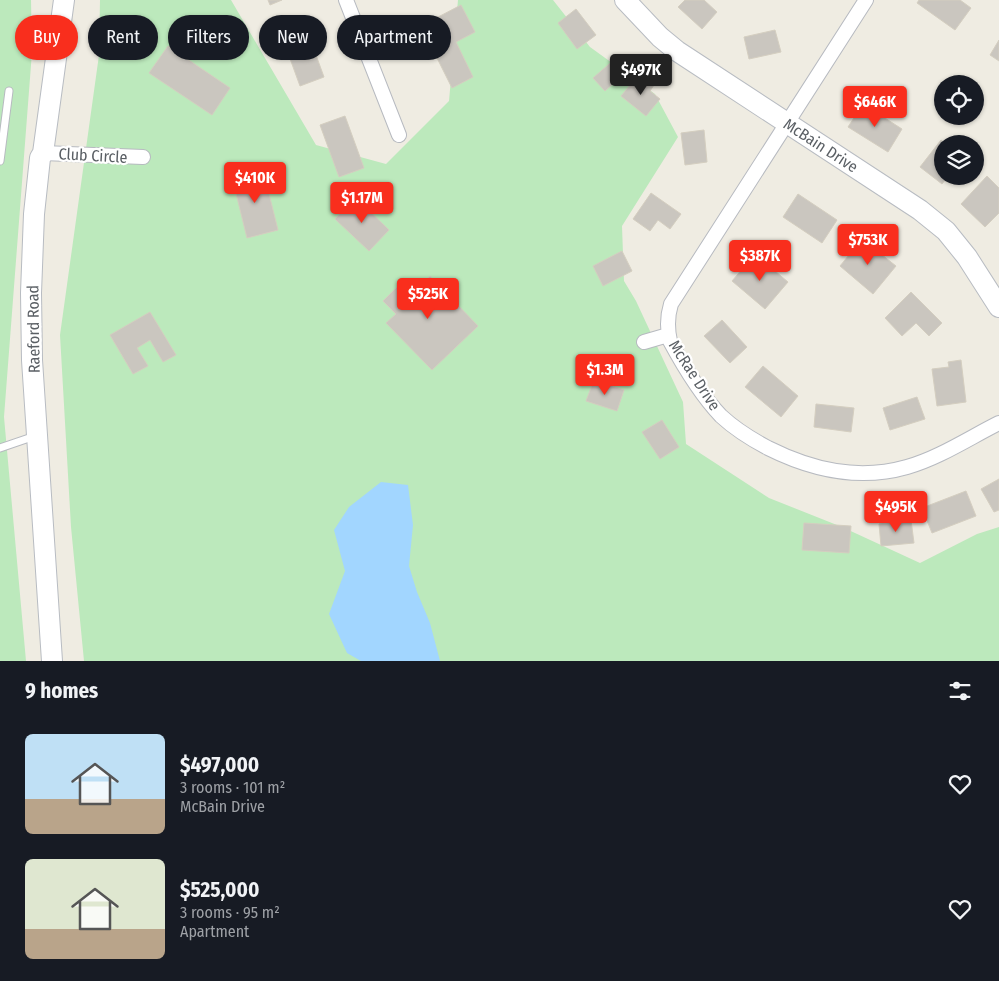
<!DOCTYPE html>
<html lang="en">
<head>
<meta charset="utf-8">
<style>
	body { margin:0; font-family:"Fira Sans Condensed",sans-serif; background:#242831; color:#f1f3f6; height:100vh; display:flex; flex-direction:column; font-size:19px; white-space:nowrap }
	* { box-sizing:border-box; margin:0 }
	p { font-size:16px; color:#9ea1a6 }
	.icon { flex:none; width:28px; height:28px; fill:none; stroke:currentColor; stroke-width:2; stroke-linecap:round; stroke-linejoin:round }
	.map { position:relative; height:661px; overflow:hidden }
	.drawer { display:flex; flex-direction:column; background:#171b24; flex:1 }
	.drawer>* { flex:none }
	.guide { position:absolute; left:15px; top:15px; width:500px; height:45px; display:flex; gap:10px }
	.tools { position:absolute; left:934px; top:75px; display:grid; gap:10px }
	.tools a { display:grid; place-items:center; width:50px; height:50px; border-radius:50%; background:#171b24; box-shadow:0 1px 4px #0004; font-size:25px }
	.price { position:absolute; translate:-50% -42px; padding:0 11px; border-radius:5px; background:#f92e1d; color:#fff; font-size:16px; line-height:32px; filter:drop-shadow(0 1px 2px #0008) }
	.price::after { content:''; position:absolute; left:50%; top:30px; width:15px; height:11px; margin-left:-8px; background:inherit; clip-path:polygon(0 0,100% 0,50% 100%) }
	.price.active { background:#222; color:#fff }
	ul { padding:0; list-style:none }
	li { display:flex; align-items:center; gap:15px; height:125px; padding:0 25px }
	li span { display:grid; place-items:center; flex:none; width:140px; height:100px; border-radius:8px; color:#555 }
	li>.icon { margin-inline-start:auto }
	span .icon { width:60px; height:60px; fill:#fffc; stroke-width:1 }
	li b { font-size:21px }
	h2 { display:flex; justify-content:space-between; align-items:center; height:60px; padding:0 25px; font-size:21px }
	.chip { padding:0 18px; border-radius:22px; background:#171b24; box-shadow:0 1px 4px #0004; font-size:18px; line-height:45px }
	.chip.active { background:#f92e1d; color:#fff }
	.map>svg:first-child { display:block }
	.green { fill:#bce9bc }
	.water { fill:#a2d6ff }
	.building { fill:#cac6bf; stroke:#d4cec0 }
	.lines { fill:none; stroke-linecap:round; stroke-linejoin:round }
	.lane-casing { stroke:#b7bac0; stroke-width:9 }
	.street-casing { stroke:#b7bac0; stroke-width:16 }
	.secondary-casing { stroke:#b8bcc2; stroke-width:22 }
	.lane { stroke:#fff; stroke-width:7 }
	.street { stroke:#fff; stroke-width:14 }
	.secondary { stroke:#fff; stroke-width:20 }
	.labels { text-anchor:middle; stroke-width:4.5; stroke-linejoin:round; paint-order:stroke }
	.street-label { font-size:16px; fill:#5a5f64; stroke:#fff }
</style>
</head>
<body>
<div class="map">
<svg width="999" height="661" viewBox="0 0 999 661">
	<rect width="100%" height="100%" fill="#efece2"/>
	<path class="green" d="M0 0H31L32 52 4 417 26 661H0Z
		M100 0H231L316 145 386 164 449 101 458 0H553L590 47 655 94 678 137 622 226 624 281 636 301 683 402 686 444 769 498 842 527 920 563 977 534 999 527V661H84L71 527 60 335 99 55Z"/>
	<path class="water" d="M381 482 408 485 413 525 409 566 417 592 430 623 440 661H361L347 653 329 614 345 571 334 530 349 507Z"/>
	<path class="building" d="M268 0H282L270 5Z
		M685 0H704L717 12 702 29 678 7Z
		M919 0H960L971 8 955 30 917 3Z
		M461 5 475 32 456 42 473 77 452 88 421 26Z
		M576 9 596 35 577 49 558 23Z
		M305 25 324 77 300 86 281 34Z
		M775 30 781 52 749 59 744 37Z
		M999 40V61L990 55Z
		M168 46 230 88 212 115 149 73Z
		M616 58 627 71 605 91 593 78Z
		M636 78 642 83 646 78 654 85 650 91 660 99 646 116 621 96Z
		M863 104 902 129 888 152 848 127Z
		M345 116 364 168 339 177 320 125Z
		M704 130 707 162 685 165 681 133Z
		M941 140 946 144H942V176H948L942 184 920 167Z
		M263 170 278 230 247 238 232 177Z
		M987 176 999 188V213L985 227 961 204Z
		M651 193 681 214 670 229 658 220 650 231 633 219Z
		M798 194 837 220 822 243 783 217Z
		M355 197 389 230 369 251 335 219Z
		M862 239 896 266 873 294 840 266Z
		M622 251 632 271 603 286 593 266Z
		M755 254 788 282 765 309 732 281Z
		M430 276 478 326 432 370 386 323 396 314 383 301 406 278 417 289Z
		M911 292 942 323 929 336 916 323 902 336 885 318Z
		M150 312 176 355 163 362 150 340 137 348 148 366 133 374 110 335Z
		M722 320 747 347 730 363 704 336Z
		M961 360 966 402 937 406 932 369 949 367 948 362Z
		M763 366 798 396 781 417 745 387Z
		M594 380 624 390 617 411 586 401Z
		M917 397 925 419 890 430 883 408Z
		M816 404 854 408 851 432 814 427Z
		M662 420 679 447 660 459 642 432Z
		M999 479V510L994 512 981 489Z
		M966 491 976 516 932 533 922 508Z
		M911 520 914 543 881 546 879 524Z
		M804 523 851 526 849 553 802 550Z"/>
	<g class="lines">
		<g class="lane-casing">
			<path id="lane" d="M0 161 9 91
				M0 448 35 436"/>
		</g>
		<g class="street-casing">
			<path id="street" d="M346 0 399 135
				M866 0 671 304C667 317 667 328 670 341 684 367 701 395 721 416 735 429 751 439 768 448 812 470 858 481 907 467 939 458 969 438 999 423
				M43 153 143 157
				M644 342 668 335"/>
		</g>
		<g class="secondary-casing">
			<path id="secondary" d="M625 0 660 37 677 51 920 210 946 231 967 257 999 307
				M52 661 32 360 31 293 34 214 40 158 43 153 64 0"/>
		</g>
		<use href="#lane" class="lane"/>
		<use href="#street" class="street"/>
		<use href="#secondary" class="secondary"/>
	</g>
	<g class="labels">
		<g class="street-label">
			<text transform="translate(821 145) rotate(33)" y="6">McBain Drive</text>
			<text transform="translate(93 155) rotate(3)" y="6">Club Circle</text>
			<text transform="translate(33 329) rotate(-91)" y="6">Raeford Road</text>
			<text transform="translate(695 375) rotate(57)" y="6">McRae Drive</text>
		</g>
	</g>
</svg>
<div class="tools">
<a><svg class="icon" aria-label="locate" viewBox="0 0 24 24"><circle cx="12" cy="12" r="6"/><path d="M12 2v4M12 18v4M2 12h4M18 12h4"/></svg></a>
<a><svg class="icon" aria-label="layers" viewBox="0 0 24 24"><path d="M12 4l9 5-9 5-9-5zM3 14l9 5 9-5"/></svg></a>
</div>
<b class="price active" style="left:641px;top:96px">$497K</b>
<b class="price" style="left:875px;top:128px">$646K</b>
<b class="price" style="left:255px;top:204px">$410K</b>
<b class="price" style="left:362px;top:224px">$1.17M</b>
<b class="price" style="left:868px;top:266px">$753K</b>
<b class="price" style="left:760px;top:282px">$387K</b>
<b class="price" style="left:428px;top:320px">$525K</b>
<b class="price" style="left:605px;top:396px">$1.3M</b>
<b class="price" style="left:896px;top:533px">$495K</b>
<div class="guide">
<a class="chip active">Buy</a>
<a class="chip">Rent</a>
<a class="chip">Filters</a>
<a class="chip">New</a>
<a class="chip">Apartment</a>
</div>
</div>
<section class="drawer">
<h2>9 homes<svg class="icon" aria-label="filters" viewBox="0 0 24 24"><path d="M4 7h16M4 17h16"/><circle cx="9" cy="7" r="2"/><circle cx="15" cy="17" r="2"/></svg></h2>
<ul>
<li><span style="background:linear-gradient(#bfe0f5 65%,#b9a48a 0)"><svg class="icon" aria-label="home" viewBox="0 0 24 24"><path d="M3 11l9-7 9 7M6 9v11h12V9"/></svg></span><div><b>$497,000</b><p>3 rooms · 101 m²</p><p>McBain Drive</p></div><svg class="icon" aria-label="heart" viewBox="0 0 24 24"><path d="M12 20l-8-8c-3-5 5-10 8-4 3-6 11-1 8 4z"/></svg></li>
<li><span style="background:linear-gradient(#dfe7d0 70%,#b9a48a 0)"><svg class="icon" aria-label="home" viewBox="0 0 24 24"><path d="M3 11l9-7 9 7M6 9v11h12V9"/></svg></span><div><b>$525,000</b><p>3 rooms · 95 m²</p><p>Apartment</p></div><svg class="icon" aria-label="heart" viewBox="0 0 24 24"><path d="M12 20l-8-8c-3-5 5-10 8-4 3-6 11-1 8 4z"/></svg></li>
</ul>
</section>
</body>
</html>
